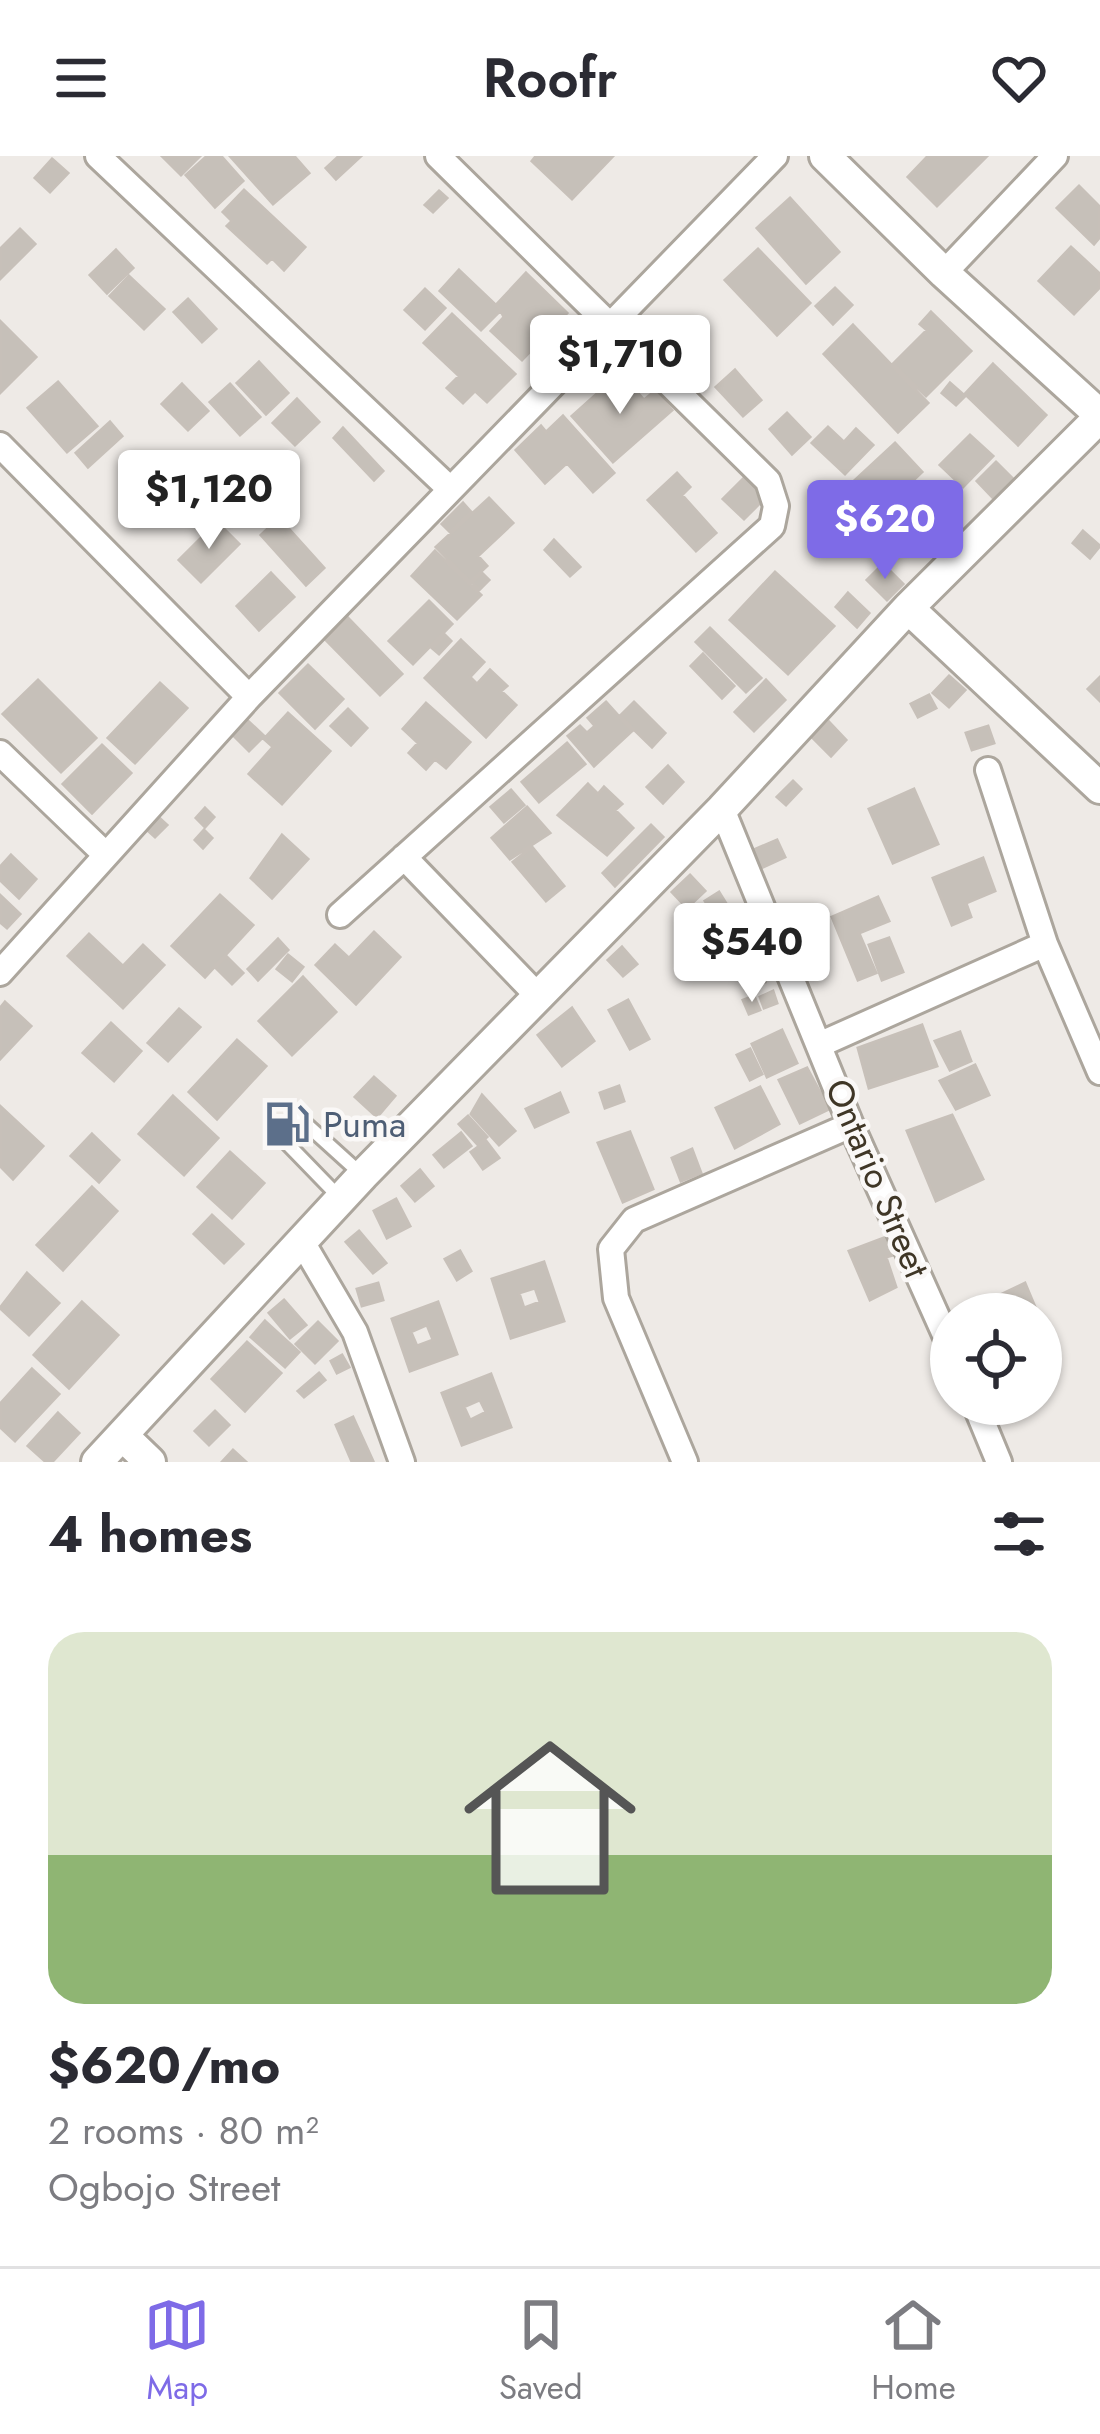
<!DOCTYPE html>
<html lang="en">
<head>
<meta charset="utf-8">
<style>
	body { margin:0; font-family:Jost,sans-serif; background:#f2f2f3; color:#2b2b33; height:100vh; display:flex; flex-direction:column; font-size:45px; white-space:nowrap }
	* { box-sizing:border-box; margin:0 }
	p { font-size:39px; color:#7c7c81 }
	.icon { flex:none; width:66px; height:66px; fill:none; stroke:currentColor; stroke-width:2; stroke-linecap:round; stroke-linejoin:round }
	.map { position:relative; height:1306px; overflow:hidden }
	.sheet { display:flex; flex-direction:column; background:#fff; flex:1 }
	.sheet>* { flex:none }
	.controls { position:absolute; left:930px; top:1137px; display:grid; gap:24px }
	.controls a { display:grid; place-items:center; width:132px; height:132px; border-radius:50%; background:#fff; box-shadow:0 3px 9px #0004; font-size:60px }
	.price { position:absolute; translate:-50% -102px; padding:0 27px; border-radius:12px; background:#fff; color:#222; font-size:39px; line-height:78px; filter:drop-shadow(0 3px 6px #0008) }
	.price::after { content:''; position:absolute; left:50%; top:72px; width:36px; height:27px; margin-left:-18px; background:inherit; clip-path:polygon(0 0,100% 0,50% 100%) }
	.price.current { background:#7e6be7; color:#fff }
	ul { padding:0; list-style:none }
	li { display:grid; align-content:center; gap:24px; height:636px; padding:0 48px }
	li+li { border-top:3px solid #e1e1e2 }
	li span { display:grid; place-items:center; height:372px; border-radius:36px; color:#555 }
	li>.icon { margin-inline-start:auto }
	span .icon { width:216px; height:216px; fill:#fffc; stroke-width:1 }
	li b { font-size:51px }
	h2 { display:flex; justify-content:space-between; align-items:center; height:144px; padding:0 48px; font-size:51px }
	header { display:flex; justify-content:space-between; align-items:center; height:156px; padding:0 48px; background:#fff; font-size:54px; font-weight:600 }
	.tabs { display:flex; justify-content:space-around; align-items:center; height:168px; border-top:3px solid #e1e1e2; background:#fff; font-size:33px; color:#7c7c81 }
	.tabs a { display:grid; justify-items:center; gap:6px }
	.tabs .current { color:#7e6be7 }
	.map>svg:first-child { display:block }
	.building { fill:#c6c0b9; stroke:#c7c0b9; stroke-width:3; fill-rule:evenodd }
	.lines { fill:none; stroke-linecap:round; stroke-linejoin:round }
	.service-casing { stroke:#aca69d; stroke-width:18 }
	.minor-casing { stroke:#aca69d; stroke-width:30 }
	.tertiary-casing { stroke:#aca69d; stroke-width:36 }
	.service { stroke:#fff; stroke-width:12 }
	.minor { stroke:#fff; stroke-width:24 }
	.tertiary { stroke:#fff; stroke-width:30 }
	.labels { text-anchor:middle; stroke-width:9; stroke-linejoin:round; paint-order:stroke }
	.service-label { font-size:36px; fill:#4e5e75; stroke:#faf8f7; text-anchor:start }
	.street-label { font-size:36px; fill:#3f3626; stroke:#faf8f7 }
</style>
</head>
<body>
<header><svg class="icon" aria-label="menu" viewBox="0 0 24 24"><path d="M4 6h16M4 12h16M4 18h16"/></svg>Roofr<svg class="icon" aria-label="heart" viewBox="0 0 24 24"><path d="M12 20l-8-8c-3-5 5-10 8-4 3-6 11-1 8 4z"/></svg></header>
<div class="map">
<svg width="1100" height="1306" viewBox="0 0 1100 1306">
	<rect width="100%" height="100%" fill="#eeeae6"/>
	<path class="building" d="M162 0H200L181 19Z
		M207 0H221L243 25 215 51 186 19Z
		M230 0H294L309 17 273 48Z
		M339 0H361L336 23 326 12Z
		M536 0H613L572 43 532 5Z
		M928 0H987L937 50 908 21Z
		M52 3 68 17 50 36 35 22Z
		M1079 30 1100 51V81L1094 88 1057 52Z
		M244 34 305 91 284 114 272 102 267 107 227 70 232 65 223 56Z
		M439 35 447 42 433 56 425 49Z
		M790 42 839 96 806 127 757 72Z
		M20 73 35 88 0 123V93Z
		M1071 91 1100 118V131L1074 158 1039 125Z
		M758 93 810 147 777 179 725 124Z
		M116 94 133 112 107 137 90 119Z
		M459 114 501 154 481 174 440 135Z
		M526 117 567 157 522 204 491 175 504 161 497 148Z
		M129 120 164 153 144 173 110 140Z
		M835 132 852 149 833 168 816 150Z
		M425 133 445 152 425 173 405 154Z
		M188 143 216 173 202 186 174 156Z
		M931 156 971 195 926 240 893 208 927 174 920 168Z
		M452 158 515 218 487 246 475 235 463 247 447 232 459 220 424 187Z
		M0 165 36 201 0 237Z
		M853 169 928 247 898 276 824 198Z
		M259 206 288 237 266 258 237 227Z
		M993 208 1046 259 1018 289 965 238Z
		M735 214 761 244 743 260 716 231Z
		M620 217 644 244 655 235 672 254 613 306 572 260Z
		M58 226 97 270 67 296 28 252Z
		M950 227 965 240 956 249 942 237Z
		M182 228 208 255 188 274 162 248Z
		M230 228 260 261 240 279 210 246Z
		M297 243 319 266 295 289 273 267Z
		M787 257 810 281 792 298 770 273Z
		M563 260 614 317 593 336 567 307 545 327 516 294 541 270 546 276Z
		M110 266 122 280 88 311 76 297Z
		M828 271 844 286 856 273 873 289 845 318 812 287Z
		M343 272 383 315 374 324 334 282Z
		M970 279 993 300 963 331 940 309Z
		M895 287 922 316 868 367 840 338Z
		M996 306 1014 324 994 343 977 325Z
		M677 317 690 331 682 339 716 377 696 395 648 344Z
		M748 318 769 338 744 363 723 343Z
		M489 342 513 367 478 400 487 410 470 426 436 391Z
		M463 347 471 356 450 376 442 368Z
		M279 362 324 412 306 429 261 379Z
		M217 366 239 388 201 426 179 404Z
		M1083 375 1100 390 1090 402 1073 387Z
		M554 384 580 411 570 420 545 394Z
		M435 395 481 439 457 463 412 420Z
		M883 408 903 428 887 444 867 424Z
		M775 416 834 470 788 518 730 464Z
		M271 417 294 441 259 474 237 450Z
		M482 417 489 424 479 434 472 426Z
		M848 437 869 457 857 471 836 451Z
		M429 445 452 468 413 508 389 485Z
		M348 462 402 518 380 539 326 484Z
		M710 472 761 522 746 536 696 486Z
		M445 479 451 485 439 498 432 492Z
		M461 484 484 506 470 521 477 528 490 514 507 530 501 535 516 549 486 581 425 522Z
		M703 498 734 530 722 542 691 510Z
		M308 509 343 543 315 572 280 537Z
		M949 520 965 534 949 551 933 537Z
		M1100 521V545L1088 533Z
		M38 524 96 582 61 616 3 558Z
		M766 524 785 544 754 575 735 556Z
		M160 527 187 552 135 607 108 582Z
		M929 539 936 552 918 561 911 548Z
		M606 546 632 575 594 610 568 580 580 570 587 577 595 570 588 562Z
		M634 546 665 577 652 591 620 560Z
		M426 547 470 586 446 612 435 603 426 613 409 597 418 587 403 573Z
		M348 553 367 572 351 589 331 570Z
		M288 557 330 595 282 648 249 618 273 591 264 583Z
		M248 565 264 580 249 595 234 580Z
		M829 566 846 584 831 600 813 582Z
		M988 570 994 587 972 594 966 577Z
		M567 587 585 608 539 646 522 626Z
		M102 589 131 617 92 657 63 628Z
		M668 610 683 626 663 647 647 631Z
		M793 625 801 633 786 649 777 641Z
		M588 628 598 638 604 631 622 648 615 654 633 672 607 699 558 659Z
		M914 633 938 688 893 707 869 653Z
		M511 634 524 649 504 666 491 651Z
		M527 651 550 677 510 703 492 682Z
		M205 652 214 661 205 671 196 662Z
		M154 657 167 669 155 681 143 670Z
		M651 669 663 681 615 730 603 717Z
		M204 674 212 682 203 692 195 684Z
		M282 679 308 703 272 742 251 722Z
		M777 684 785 701 759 713 751 695Z
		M532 691 564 730 546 745 513 706Z
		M11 699 36 723 19 742 0 724V711Z
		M983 702 995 735 966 747 971 761 952 769 933 722Z
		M690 719 705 735 687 752 672 736Z
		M719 736 727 749 713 757 705 745Z
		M0 739 20 758 7 772 0 766Z
		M220 739 253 769 205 821 172 790Z
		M878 741 889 765 859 777 876 817 858 824 832 761Z
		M374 776 400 801 356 848 316 809 335 789 349 802Z
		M89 778 123 810 143 789 164 809 123 852 68 800Z
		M889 782 903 816 882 824 869 789Z
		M278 783 288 794 258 824 248 813Z
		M747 787 752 801 727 809 722 796Z
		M622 791 637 808 623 820 608 804Z
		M288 799 303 811 292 825 277 813Z
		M226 800 243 817 232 828 215 811Z
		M760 812 765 826 745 833 740 820Z
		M303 821 336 856 292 899 259 865Z
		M773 835 777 847 764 852 760 841Z
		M754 840 760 854 749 858 743 844Z
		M628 844 649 883 630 893 609 854Z
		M5 846 31 870 0 903V852Z
		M572 852 594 885 562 910 538 879Z
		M179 853 200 871 168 905 148 887Z
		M111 867 141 895 114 925 83 897Z
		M922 869 937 910 869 932 858 892Z
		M782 874 797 907 767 921 752 888Z
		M960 876 971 905 950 914 935 885Z
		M237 884 266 910 217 963 189 936Z
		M750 893 762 918 750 924 737 899Z
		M975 909 989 939 956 953 940 925Z
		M807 912 829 953 800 967 779 924Z
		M374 921 395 940 377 961 355 941Z
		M619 930 624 945 605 952 600 937Z
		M760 931 779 968 735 992 716 952Z
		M560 937 568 956 535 971 526 953Z
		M482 939 515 975 499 989 471 958Z
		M173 940 218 982 184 1019 139 978Z
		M0 950 43 990 13 1023 0 1010Z
		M952 959 983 1023 936 1045 907 975Z
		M468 960 487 981 478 989 459 968Z
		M630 976 653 1033 623 1046 598 987Z
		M461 977 471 990 444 1011 434 999Z
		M92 978 119 1004 99 1026 71 1000Z
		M486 985 499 1002 483 1013 471 996Z
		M692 993 701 1017 681 1025 672 1002Z
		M230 996 264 1027 232 1062 198 1031Z
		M420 1014 433 1030 415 1045 402 1030Z
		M92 1031 117 1055 63 1114 37 1089Z
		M396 1043 410 1070 387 1082 374 1055Z
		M212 1059 243 1088 224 1107 194 1078Z
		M359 1075 386 1107 373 1117 346 1086Z
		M886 1081 897 1098 886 1101 896 1131 870 1144 849 1095Z
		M460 1095 471 1115 457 1124 445 1103Z
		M544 1106 564 1165 511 1182 492 1123ZM535 1132 540 1146 524 1152 519 1137Z
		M27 1117 59 1147 29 1179 0 1152Z
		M378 1127 383 1144 362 1150 357 1133Z
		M1025 1127 1038 1158H979L975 1151Z
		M284 1144 306 1169 290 1182 269 1157Z
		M82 1146 118 1179 69 1232 34 1199Z
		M438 1146 457 1198 410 1215 392 1163ZM427 1169 433 1184 417 1190 411 1176Z
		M265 1165 299 1196 285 1211 251 1181Z
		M318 1166 337 1185 315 1207 296 1188Z
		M247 1186 281 1217 245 1255 212 1223Z
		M342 1199 349 1211 337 1217 331 1205Z
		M32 1213 59 1238 15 1285 0 1271V1248Z
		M319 1217 325 1224 304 1241 298 1235Z
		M491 1218 511 1271 462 1289 442 1237ZM480 1244 486 1256 470 1264 464 1251Z
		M215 1255 229 1269 209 1289 195 1275Z
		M58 1257 79 1277 52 1306H46L28 1290Z
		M353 1261 373 1305 371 1306H352L336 1269Z
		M233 1294 246 1306H222Z"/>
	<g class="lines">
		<g class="service-casing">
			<path id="service" d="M340 1042 276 976 296 959 360 1017"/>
		</g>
		<g class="minor-casing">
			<path id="minor" d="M98 0 450 333
				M944 117 1055 0
				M0 289 249 541
				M0 597 106 699
				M988 614 1045 788 1100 916
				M722 653 851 969 951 1192
				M404 701 538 840
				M340 759 772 370 776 350 768 325 438 0
				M0 817 249 541 775 0
				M821 888 1045 788
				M301 1084 355 1176 402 1306
				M975 1248 999 1306
				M685 1306 616 1142 611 1093 634 1064 851 969"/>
		</g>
		<g class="tertiary-casing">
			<path id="tertiary" d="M825 0 944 117 1100 259
				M908 452 1100 632
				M122 1279 150 1306
				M97 1306 363 1019 722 653 908 452 1100 261"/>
		</g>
		<use href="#service" class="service"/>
		<use href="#minor" class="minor"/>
		<use href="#tertiary" class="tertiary"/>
	</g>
	<defs>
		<g id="fuel-bare" transform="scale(3.6)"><path d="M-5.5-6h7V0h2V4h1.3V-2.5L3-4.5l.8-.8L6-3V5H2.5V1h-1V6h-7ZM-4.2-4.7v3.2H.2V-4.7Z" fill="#5c6f8a" stroke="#faf8f7" stroke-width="2.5" paint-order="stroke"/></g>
	</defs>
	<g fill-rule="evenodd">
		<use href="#fuel-bare" x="287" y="968"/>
	</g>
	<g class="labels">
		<g class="service-label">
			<text x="323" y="981">Puma</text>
		</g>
		<g class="street-label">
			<text transform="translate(878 1022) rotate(67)" y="13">Ontario Street</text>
		</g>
	</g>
</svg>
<div class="controls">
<a><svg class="icon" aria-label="locate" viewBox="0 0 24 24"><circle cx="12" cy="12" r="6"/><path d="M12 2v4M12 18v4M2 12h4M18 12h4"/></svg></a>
</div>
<b class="price" style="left:620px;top:261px">$1,710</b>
<b class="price" style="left:209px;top:396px">$1,120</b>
<b class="price current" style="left:885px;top:426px">$620</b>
<b class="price" style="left:752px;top:849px">$540</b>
</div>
<section class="sheet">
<h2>4 homes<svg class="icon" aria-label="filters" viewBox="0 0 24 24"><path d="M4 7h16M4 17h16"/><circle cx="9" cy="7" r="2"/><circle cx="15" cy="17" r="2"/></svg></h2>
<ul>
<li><span style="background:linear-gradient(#dfe7d0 60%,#8fb573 0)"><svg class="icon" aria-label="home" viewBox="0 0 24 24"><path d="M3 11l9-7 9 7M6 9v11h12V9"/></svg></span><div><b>$620/mo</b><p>2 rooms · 80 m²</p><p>Ogbojo Street</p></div></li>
</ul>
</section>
<nav class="tabs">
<a class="current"><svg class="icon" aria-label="map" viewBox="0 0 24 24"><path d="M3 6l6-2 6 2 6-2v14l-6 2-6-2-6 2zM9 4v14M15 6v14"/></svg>Map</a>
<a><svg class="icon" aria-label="saved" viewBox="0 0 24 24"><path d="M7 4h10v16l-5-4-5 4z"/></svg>Saved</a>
<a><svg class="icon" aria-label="home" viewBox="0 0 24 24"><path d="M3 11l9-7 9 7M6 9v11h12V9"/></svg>Home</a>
</nav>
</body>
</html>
